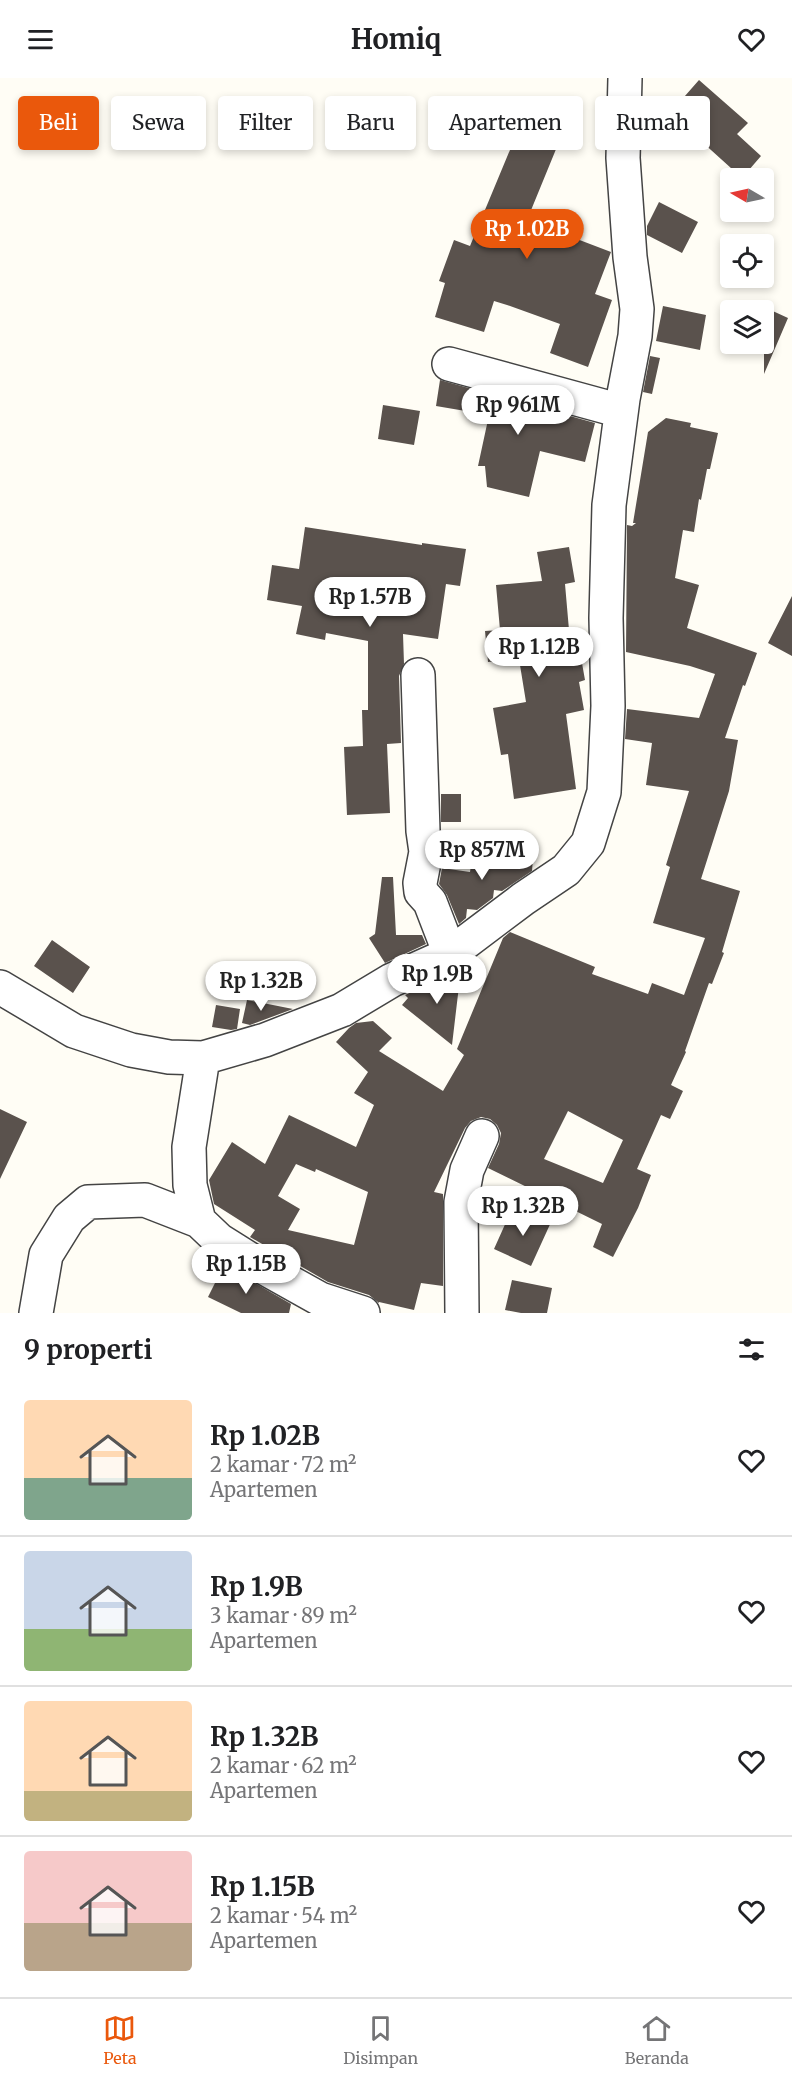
<!DOCTYPE html>
<html lang="id">
<head>
<meta charset="utf-8">
<style>
	body { margin:0; font-family:Merriweather,serif; background:#f6f6f6; color:#202124; height:100vh; display:flex; flex-direction:column; font-size:22px; white-space:nowrap }
	* { box-sizing:border-box; margin:0 }
	p { font-size:20px; color:#757577 }
	.icon { flex:none; width:33px; height:33px; fill:none; stroke:currentColor; stroke-width:2; stroke-linecap:round; stroke-linejoin:round }
	.map { position:relative; height:1235px; overflow:hidden }
	.side { display:flex; flex-direction:column; background:#fff; flex:1 }
	.side>* { flex:none }
	.top-card { position:absolute; left:18px; top:18px; width:756px; height:54px; display:flex; gap:12px }
	.needle { width:39px; rotate:279deg }
	.buttons { position:absolute; left:720px; top:90px; display:grid; gap:12px }
	.buttons a { display:grid; place-items:center; width:54px; height:54px; border-radius:6px; background:#fff; box-shadow:0 3px 9px #0003; font-size:30px }
	.price { position:absolute; translate:-50% -51px; padding:0 14px; border-radius:21px; background:#fff; color:#222; font-size:20px; line-height:39px; filter:drop-shadow(0 2px 3px #0008) }
	.price::after { content:''; position:absolute; left:50%; top:36px; width:18px; height:14px; margin-left:-9px; background:inherit; clip-path:polygon(0 0,100% 0,50% 100%) }
	.price.selected { background:#ea580c; color:#fff }
	ul { padding:0; list-style:none }
	li { display:flex; align-items:center; gap:18px; height:150px; padding:0 24px }
	li+li { border-top:2px solid #e0e0e0 }
	li span { display:grid; place-items:center; flex:none; width:168px; height:120px; border-radius:6px; color:#555 }
	li>.icon { margin-inline-start:auto }
	span .icon { width:72px; height:72px; fill:#fffc; stroke-width:1 }
	li b { font-size:26px }
	h2 { display:flex; justify-content:space-between; align-items:center; height:72px; padding:0 24px; font-size:26px }
	.chip { padding:0 21px; border-radius:6px; background:#fff; box-shadow:0 3px 9px #0003; font-size:21px; line-height:54px }
	.chip.selected { background:#ea580c; color:#fff }
	header { display:flex; justify-content:space-between; align-items:center; height:78px; padding:0 24px; background:#fff; font-size:27px; font-weight:700 }
	.menu { display:flex; justify-content:space-around; align-items:center; height:84px; border-top:2px solid #e0e0e0; background:#fff; font-size:16px; color:#757577 }
	.menu a { display:grid; justify-items:center; gap:3px }
	.menu .selected { color:#ea580c }
	.map>svg:first-child { display:block }
	.building { fill:#5a524d; fill-rule:evenodd }
	.lines { fill:none; stroke-linecap:round; stroke-linejoin:round }
	.minor-casing { stroke:#444; stroke-width:36 }
	.minor { stroke:#fff; stroke-width:33 }
</style>
</head>
<body>
<header><svg class="icon" aria-label="menu" viewBox="0 0 24 24"><path d="M4 6h16M4 12h16M4 18h16"/></svg>Homiq<svg class="icon" aria-label="heart" viewBox="0 0 24 24"><path d="M12 20l-8-8c-3-5 5-10 8-4 3-6 11-1 8 4z"/></svg></header>
<div class="map">
<svg width="792" height="1235" viewBox="0 0 792 1235">
	<rect width="100%" height="100%" fill="#fffdf5"/>
	<path class="building" d="M699 2 748 45 737 56 761 78 742 100 670 35Z
		M522 43 561 59 527 142 611 174 595 216 612 222 588 289 550 275 560 246 507 227 494 223 484 254 435 239 445 205 439 203 454 162 470 168Z
		M659 124 698 144 682 175 647 157V148Z
		M663 228 706 237 700 272 656 263Z
		M764 229 788 240 764 296Z
		M650 278 660 280 652 316 643 314Z
		M440 302 595 345 585 384 540 373 529 419 487 409 485 388H478L489 337 436 328Z
		M383 327 420 333 414 367 378 361Z
		M666 340 691 345 690 349 718 355 710 391H707L701 422 699 421 694 454 683 452 675 500 699 507 687 550 757 575 745 608 743 607 725 660 738 662 729 713 701 801 740 813 722 874 724 875 712 906 709 905 685 973 686 974 671 1007 683 1013 670 1041 661 1037 637 1091 651 1097 638 1130 613 1179 593 1169 602 1146 488 1090 499 1066 501 1055 497 1047 490 1041 481 1039 471 1043 465 1050 434 1114 443 1116V1208L421 1205 414 1232 379 1224V1225L369 1217 328 1204 250 1159 255 1152 214 1126 209 1102 232 1064 265 1086 289 1037 356 1069 374 1027 354 1015 368 994 336 964 349 950 356 945 373 943 392 960 379 973 443 1013 464 977 457 971 503 860 510 854 595 889 592 896 648 916 652 905 684 917 705 860 653 845 670 789 666 787 689 713 646 707 652 665 625 661 627 631 699 640 715 596 690 588 626 574 627 447 632 448 636 445H633L648 354ZM568 1033 623 1062 603 1105 544 1081ZM296 1086 315 1094 316 1091 368 1114 354 1167 288 1152 300 1131 278 1118Z
		M305 449 422 467V465L466 471 460 508 446 506 438 561 403 556 404 586 399 598 401 665 387 666 390 735 347 737 344 669 363 668 362 632H368V563L326 555 325 562 296 556 302 528 267 522 272 487 299 491Z
		M569 469 575 504 565 506 571 575 580 574 585 602 579 604 584 632 566 636 576 711 514 721 508 676 501 677 493 630 526 624 519 581 488 584 485 553 500 552 496 507 542 503 537 474Z
		M792 518V578L768 565Z
		M441 716H461V744H441Z
		M473 774 533 780 532 793 502 813 494 812 493 820 477 832 467 831 466 840 459 846 447 817 439 806 442 790 470 794Z
		M382 799H393L396 857H422L426 866 385 885 369 860 375 856Z
		M52 862 90 889 73 915 34 888Z
		M461 891 452 967 402 927 408 920 405 917Z
		M247 922 293 931 250 947 242 945Z
		M216 927 240 931 237 951 231 952 212 949Z
		M0 1031 27 1044 0 1101Z
		M511 1133 552 1142 531 1188 494 1171Z
		M224 1187 291 1226 289 1235H241L208 1219Z
		M512 1202 552 1210 547 1235H521L505 1232Z"/>
	<g class="lines">
		<g class="minor-casing">
			<path id="minor" d="M449 286 621 333
				M418 597 423 753 426 774 420 805 421 814 430 824 450 876
				M0 909 74 953 131 972 169 979 203 980 265 962 342 932 392 902 450 876 523 821 566 792 588 765 604 714 608 628 606 540 609 427 623 321 635 258 637 231 630 179 623 80 625 0
				M203 980 189 1069 190 1107 199 1143 219 1162 259 1187 320 1221 363 1235
				M36 1235 46 1177 69 1140 88 1124 145 1122 199 1143
				M462 1235 461 1124 467 1092 482 1058"/>
		</g>
		<use href="#minor" class="minor"/>
	</g>
</svg>
<div class="buttons">
<a><svg class="needle" viewBox="-14 -14 28 28"><path d="M0-13l5 13h-10z" fill="#e53935"/><path d="M0 13l5-13h-10z" fill="#757577"/></svg></a>
<a><svg class="icon" aria-label="locate" viewBox="0 0 24 24"><circle cx="12" cy="12" r="6"/><path d="M12 2v4M12 18v4M2 12h4M18 12h4"/></svg></a>
<a><svg class="icon" aria-label="layers" viewBox="0 0 24 24"><path d="M12 4l9 5-9 5-9-5zM3 14l9 5 9-5"/></svg></a>
</div>
<b class="price selected" style="left:527px;top:182px">Rp 1.02B</b>
<b class="price" style="left:518px;top:358px">Rp 961M</b>
<b class="price" style="left:370px;top:550px">Rp 1.57B</b>
<b class="price" style="left:539px;top:600px">Rp 1.12B</b>
<b class="price" style="left:482px;top:803px">Rp 857M</b>
<b class="price" style="left:437px;top:927px">Rp 1.9B</b>
<b class="price" style="left:261px;top:934px">Rp 1.32B</b>
<b class="price" style="left:523px;top:1159px">Rp 1.32B</b>
<b class="price" style="left:246px;top:1217px">Rp 1.15B</b>
<div class="top-card">
<a class="chip selected">Beli</a>
<a class="chip">Sewa</a>
<a class="chip">Filter</a>
<a class="chip">Baru</a>
<a class="chip">Apartemen</a>
<a class="chip">Rumah</a>
</div>
</div>
<section class="side">
<h2>9 properti<svg class="icon" aria-label="filters" viewBox="0 0 24 24"><path d="M4 7h16M4 17h16"/><circle cx="9" cy="7" r="2"/><circle cx="15" cy="17" r="2"/></svg></h2>
<ul>
<li><span style="background:linear-gradient(#ffd9b3 65%,#7fa58c 0)"><svg class="icon" aria-label="home" viewBox="0 0 24 24"><path d="M3 11l9-7 9 7M6 9v11h12V9"/></svg></span><div><b>Rp 1.02B</b><p>2 kamar · 72 m²</p><p>Apartemen</p></div><svg class="icon" aria-label="heart" viewBox="0 0 24 24"><path d="M12 20l-8-8c-3-5 5-10 8-4 3-6 11-1 8 4z"/></svg></li>
<li><span style="background:linear-gradient(#c9d6e8 65%,#8fb573 0)"><svg class="icon" aria-label="home" viewBox="0 0 24 24"><path d="M3 11l9-7 9 7M6 9v11h12V9"/></svg></span><div><b>Rp 1.9B</b><p>3 kamar · 89 m²</p><p>Apartemen</p></div><svg class="icon" aria-label="heart" viewBox="0 0 24 24"><path d="M12 20l-8-8c-3-5 5-10 8-4 3-6 11-1 8 4z"/></svg></li>
<li><span style="background:linear-gradient(#ffd9b3 75%,#c2b280 0)"><svg class="icon" aria-label="home" viewBox="0 0 24 24"><path d="M3 11l9-7 9 7M6 9v11h12V9"/></svg></span><div><b>Rp 1.32B</b><p>2 kamar · 62 m²</p><p>Apartemen</p></div><svg class="icon" aria-label="heart" viewBox="0 0 24 24"><path d="M12 20l-8-8c-3-5 5-10 8-4 3-6 11-1 8 4z"/></svg></li>
<li><span style="background:linear-gradient(#f6c9c9 60%,#b9a48a 0)"><svg class="icon" aria-label="home" viewBox="0 0 24 24"><path d="M3 11l9-7 9 7M6 9v11h12V9"/></svg></span><div><b>Rp 1.15B</b><p>2 kamar · 54 m²</p><p>Apartemen</p></div><svg class="icon" aria-label="heart" viewBox="0 0 24 24"><path d="M12 20l-8-8c-3-5 5-10 8-4 3-6 11-1 8 4z"/></svg></li>
</ul>
</section>
<nav class="menu">
<a class="selected"><svg class="icon" aria-label="map" viewBox="0 0 24 24"><path d="M3 6l6-2 6 2 6-2v14l-6 2-6-2-6 2zM9 4v14M15 6v14"/></svg>Peta</a>
<a><svg class="icon" aria-label="saved" viewBox="0 0 24 24"><path d="M7 4h10v16l-5-4-5 4z"/></svg>Disimpan</a>
<a><svg class="icon" aria-label="home" viewBox="0 0 24 24"><path d="M3 11l9-7 9 7M6 9v11h12V9"/></svg>Beranda</a>
</nav>
</body>
</html>
